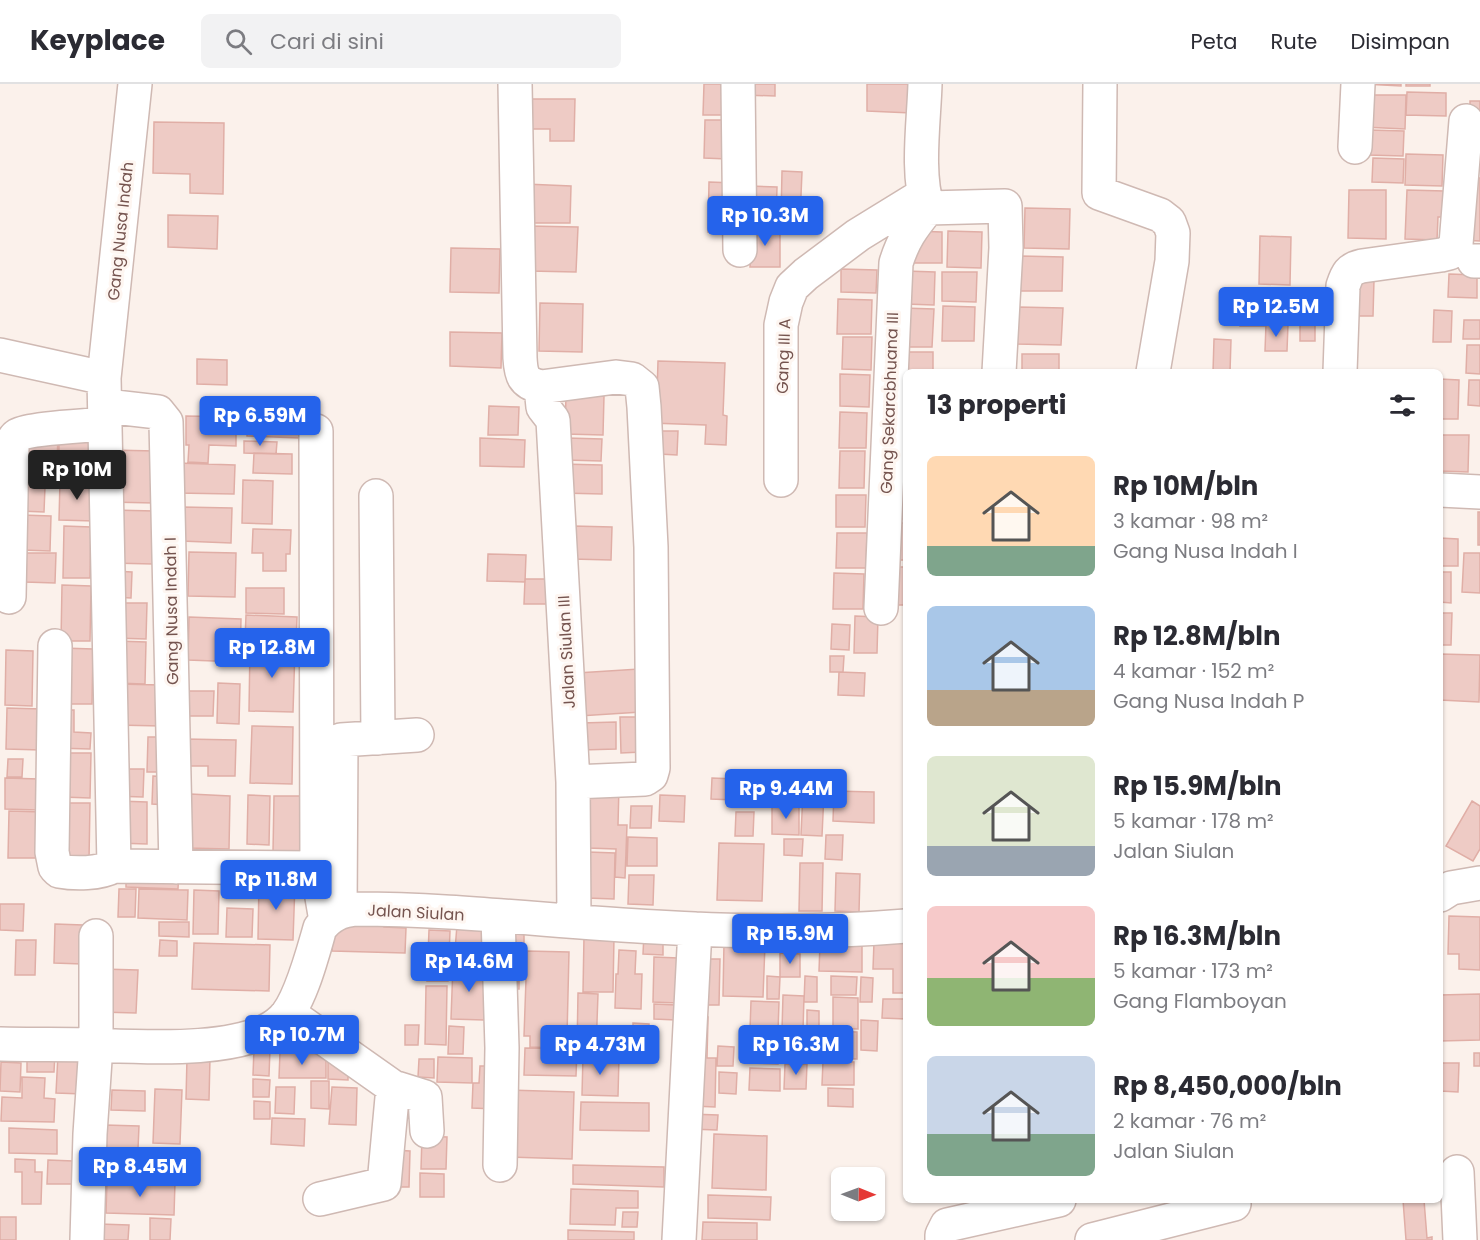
<!DOCTYPE html>
<html lang="id">
<head>
<meta charset="utf-8">
<style>
	body { margin:0; font-family:Poppins,sans-serif; background:#f2f2f3; color:#2b2b33; height:100vh; display:flex; flex-direction:column; font-size:22px; white-space:nowrap }
	* { box-sizing:border-box; margin:0 }
	p { font-size:20px; color:#7c7c81 }
	.icon { flex:none; width:33px; height:33px; fill:none; stroke:currentColor; stroke-width:2; stroke-linecap:round; stroke-linejoin:round }
	.map { position:relative; flex:1; overflow:hidden }
	.details { position:absolute; left:903px; top:285px; width:540px; height:834px; display:flex; flex-direction:column; background:#fff; border-radius:9px; box-shadow:0 2px 4px #0004 }
	.details>* { flex:none }
	.needle { width:39px; rotate:91deg }
	.fabs { position:absolute; left:831px; top:1083px; display:grid; gap:12px }
	.fabs a { display:grid; place-items:center; width:54px; height:54px; border-radius:9px; background:#fff; box-shadow:0 2px 4px #0004; font-size:30px }
	.price { position:absolute; translate:-50% -51px; padding:0 14px; border-radius:6px; background:#2563eb; color:#fff; font-size:20px; line-height:39px; filter:drop-shadow(0 2px 3px #0008) }
	.price::after { content:''; position:absolute; left:50%; top:36px; width:18px; height:14px; margin-left:-9px; background:inherit; clip-path:polygon(0 0,100% 0,50% 100%) }
	.price.selected { background:#222; color:#fff }
	ul { padding:0; list-style:none }
	li { display:flex; align-items:center; gap:18px; height:150px; padding:0 24px }
	li span { display:grid; place-items:center; flex:none; width:168px; height:120px; border-radius:9px; color:#555 }
	li>.icon { margin-inline-start:auto }
	span .icon { width:72px; height:72px; fill:#fffc; stroke-width:1 }
	li b { font-size:26px }
	h2 { display:flex; justify-content:space-between; align-items:center; height:72px; padding:0 24px; font-size:26px }
	header { display:flex; align-items:center; gap:36px; box-sizing:border-box; height:84px; padding:0 30px; background:#fff; border-bottom:2px solid #e1e1e2 }
	header strong { font-size:28px }
	nav { display:flex; gap:33px; margin-inline-start:auto; font-size:21px }
	.search { width:420px; height:54px; background:#f2f2f3; display:flex; align-items:center; gap:15px; box-sizing:border-box; padding:0 21px; border-radius:9px; color:#7c7c81; font-size:22px }
	.map>svg:first-child { display:block }
	.building { fill:#eecbc5; stroke:#e0aea6; stroke-width:1.5 }
	.lines { fill:none; stroke-linecap:round; stroke-linejoin:round }
	.minor-casing { stroke:#cfb9b3; stroke-width:36 }
	.minor { stroke:#fff; stroke-width:33 }
	.labels { text-anchor:middle; stroke-width:6; stroke-linejoin:round; paint-order:stroke }
	.street-label { font-size:16px; fill:#75544f; stroke:#fef6f1 }
</style>
</head>
<body>
<header>
<strong>Keyplace</strong>
<div class="search"><svg class="icon" aria-label="search" viewBox="0 0 24 24"><circle cx="10" cy="10" r="6"/><path d="M15 15l6 6"/></svg>Cari di sini</div>
<nav><a>Peta</a><a>Rute</a><a>Disimpan</a></nav>
</header>
<div class="map">
<svg width="1480" height="1156" viewBox="0 0 1480 1156">
	<rect width="100%" height="100%" fill="#fbf1eb"/>
	<path class="building" d="M704 0H725L724 31H703Z
		M744 0H775V12L743 11Z
		M867 0H912L911 29 867 27Z
		M1363 0H1401V2Z
		M1406 0H1430V2H1406Z
		M1407 8 1446 9V32L1406 31Z
		M1364 11H1406L1405 45 1363 43Z
		M527 15H575L574 57H550V45H526Z
		M1470 17H1480V72H1475L1470 34Z
		M705 36H728L727 75 704 74Z
		M154 38 224 39 223 110 190 109V90L153 89Z
		M1369 46 1404 47 1403 72 1368 71Z
		M1406 70 1443 71 1442 102 1405 101Z
		M1373 74 1404 75 1403 99 1372 98Z
		M782 87 802 88 800 135H781Z
		M1464 93 1480 94V157L1462 156Z
		M709 98 735 99 733 149 708 148Z
		M525 100 571 102 570 139H524Z
		M749 102 777 103 776 136 748 135Z
		M1349 106H1386V155L1348 154Z
		M1407 106 1444 107 1443 133H1438L1437 156 1405 155Z
		M1025 124 1070 125 1069 165 1024 164Z
		M168 131 218 132 217 165 168 163Z
		M529 142 578 143 576 188 529 187Z
		M752 143 780 144V183H750Z
		M913 147 942 148V179H913Z
		M948 147 982 148 981 184 947 183Z
		M1260 152 1291 153 1290 201 1259 200Z
		M451 164 500 165 499 209 450 208Z
		M1021 172 1063 173 1062 207H1020Z
		M841 185 877 186 876 209 841 208Z
		M906 187 935 188 934 221 905 220Z
		M942 188H977L976 218 942 217Z
		M1449 190 1477 191V214L1448 213Z
		M1351 196H1374L1373 232H1350Z
		M838 215 872 216 871 250H837Z
		M540 219 583 220 582 268 539 267Z
		M1240 221 1265 222V242H1240Z
		M943 222 975 223 974 257H942Z
		M1018 223 1063 224 1061 261 1017 260Z
		M903 224 934 225 932 263H902Z
		M1434 226 1452 227 1451 258H1433Z
		M1464 236H1480V255H1463Z
		M1266 240H1288L1287 267H1265Z
		M1300 240H1315V257H1300Z
		M450 248 502 249 501 284 450 282Z
		M843 253H872L871 286 842 285Z
		M1214 255 1231 256 1230 288H1213Z
		M1467 261H1480V290L1466 289Z
		M898 268H933V288H906Z
		M1022 270H1059V288H1022Z
		M197 275 227 276V301L197 300Z
		M658 277 725 279 723 331 727 332 726 361 705 360 706 341 651 339 657 311Z
		M840 290 870 291 869 323 840 322Z
		M1440 295 1459 296 1458 335H1440Z
		M1469 296H1480V322L1468 321Z
		M566 311 604 312 603 351 565 350Z
		M489 322 519 323 518 351H488Z
		M248 326 300 327 299 354 247 352Z
		M840 328 867 329 866 364H839Z
		M186 332 236 333V362L209 361 208 379 188 378 189 361H186Z
		M660 347H678L677 371 659 370Z
		M59 350H90L89 391 59 390Z
		M1440 351H1469L1468 388 1440 387Z
		M24 352 58 353 56 402H23Z
		M896 353H906V390H896Z
		M480 354 525 356 524 383 480 382Z
		M567 354 602 355 601 377 566 376Z
		M244 357 277 358 276 370 244 369Z
		M110 366 155 367 154 419 109 418Z
		M840 367H865L864 404H839Z
		M254 369 292 370V390L253 389Z
		M177 379 235 381 234 410 176 409Z
		M561 380 602 381V410L561 409Z
		M893 395H906V435H891Z
		M243 396 273 397 272 440 242 439Z
		M60 397 95 398 94 437 59 436Z
		M20 403H45L44 428 19 427Z
		M836 411H866L865 443H836Z
		M182 423 232 424 231 459 181 457Z
		M112 426 154 427 153 480 111 479Z
		M1478 428H1480V461H1478Z
		M22 431 51 432 50 467 22 466Z
		M893 439H906V476H892Z
		M64 442 91 443 90 494H63Z
		M573 442 612 443 611 476 572 475Z
		M253 445 291 446 290 470H286V487H263V469H252Z
		M837 449H867L866 484H836Z
		M1440 454 1458 455V482H1440Z
		M189 468 236 469 235 513 188 512Z
		M25 469H56L55 499 25 498Z
		M1464 469H1480V509L1462 508Z
		M488 470 526 471 525 498 487 497Z
		M894 483H906V521H893Z
		M113 487 132 488 131 514 112 513Z
		M1440 488H1451V519L1440 518Z
		M834 489 864 490 863 525H833Z
		M525 495H547L546 520H524Z
		M62 501 91 502 90 557H61Z
		M246 504H284V530L246 529Z
		M114 519H147L146 555 114 554Z
		M1440 529H1452L1451 561H1440Z
		M246 531 297 533 296 558 245 557Z
		M855 532 878 533 877 569H854Z
		M189 533 241 535 240 578 188 576Z
		M832 540 850 541 849 566 831 565Z
		M115 557 146 558 145 600 114 599Z
		M250 562 295 564 293 628 249 627Z
		M62 564 93 565 92 620H61Z
		M6 566 33 567 32 622 5 621Z
		M1440 570 1480 571 1479 618 1440 616Z
		M830 572H844L843 588H830Z
		M639 585 641 628 579 632 577 589Z
		M839 588 865 589 864 612 838 611Z
		M218 599 240 600 239 640 217 639Z
		M117 600 161 601V642L116 641Z
		M187 607H214L213 632H187Z
		M7 624 42 625 41 666 6 665Z
		M55 626H74V648L91 649 90 665 54 664Z
		M620 633H640L642 668 621 669Z
		M616 638V665L582 666 581 639Z
		M252 642 293 643 292 700 250 699Z
		M148 653H164L163 688H147Z
		M185 655 236 656 235 692H208V682H185Z
		M62 669H91L90 714 62 713Z
		M8 675H23L22 693H7Z
		M114 685H144L143 713 113 712Z
		M153 692 168 693 167 721 152 720Z
		M5 694 39 695 38 726 5 725Z
		M712 694 735 695 734 716 711 715Z
		M589 701 619 702 618 741H627L625 794 615 793 616 765 588 764Z
		M834 707 874 708V739L833 737Z
		M803 708 824 709 822 752 801 751Z
		M190 710 230 712 229 765 188 764Z
		M248 711 270 712 269 761 247 760Z
		M660 711 685 712 684 738 659 737Z
		M274 712H303L301 769 273 768Z
		M118 717 147 718V760L116 759Z
		M1472 717 1480 722V765L1473 777 1446 762Z
		M58 719H90L89 776H56Z
		M772 721 799 722V751L772 750Z
		M631 722H652L651 744H630Z
		M9 727 42 728V774H8Z
		M736 728H754L753 752H735Z
		M826 751H843L842 776 825 775Z
		M628 753 657 754V782H627Z
		M784 755H803L802 772 784 771Z
		M719 759 764 760 762 817 717 816Z
		M588 768 615 769 614 815 587 814Z
		M800 779H823L822 827H799Z
		M126 784 179 785 178 805 126 803Z
		M836 789 860 790 859 828 835 827Z
		M629 791H654L653 821 628 820Z
		M259 797 295 799 293 856 258 855Z
		M119 805H136L135 833H118Z
		M139 805 188 806 187 836 138 834Z
		M194 806 219 807 218 850H193Z
		M0 820H24L23 847 0 846Z
		M227 824 253 825 252 853H226Z
		M1449 832 1480 833V886L1459 885V870H1448Z
		M359 836 384 837V843L406 844 405 869 332 867 333 842H359Z
		M159 838H189V853L159 852Z
		M55 840 83 841 82 880 54 879Z
		M457 841 483 842 486 880 454 879Z
		M505 845H524V870L505 869Z
		M429 846 450 847 448 897H427Z
		M644 849 663 850V871L643 870Z
		M584 852 614 853 613 908H583Z
		M16 856H36L35 891H15Z
		M160 856 177 857V872H159Z
		M724 858 765 860 763 913 723 912Z
		M874 858 906 859V909H893V885H873Z
		M194 859 270 861 269 907 192 905Z
		M820 860 862 861V888L819 887Z
		M619 866 636 867 635 890H642L641 925 615 924 616 890H618Z
		M527 867 569 868 567 952H555V964L530 963V952H524Z
		M780 869 800 870V893H780Z
		M654 873 678 874 677 919 653 918Z
		M698 875H720L719 921H697Z
		M505 879H519V905H504Z
		M453 881 486 882 484 936 451 935Z
		M101 885 138 886 136 929 100 928Z
		M767 892 780 893 779 915H767Z
		M805 892 817 893V918H804Z
		M831 892 857 893 856 911H831Z
		M861 893 873 894 872 918H860Z
		M426 902H447L446 961 425 960Z
		M578 909 598 910 596 966 577 965Z
		M1480 910V956L1440 957V911Z
		M783 911 804 912 803 947 782 946Z
		M833 913 858 914V945L833 944Z
		M883 915H906V935L882 934Z
		M751 917 779 918 778 947 750 946Z
		M654 920 676 921V936L654 935Z
		M807 926 819 927V947H807Z
		M693 933H708L707 974H716L715 1023 693 1022Z
		M861 936 878 937 877 967 861 966Z
		M633 939 649 940 648 965H633Z
		M405 941H419L418 961H405Z
		M449 942 464 943 463 970H448Z
		M823 947 857 948V975L822 974Z
		M751 951 778 952V980L750 979Z
		M782 952 812 953 811 977 781 976Z
		M718 962 734 963 733 982H717Z
		M254 964 270 965 269 992 253 991Z
		M525 964 577 965 576 992 524 991Z
		M27 967 55 968 54 988H27Z
		M280 968 326 970V994H279Z
		M1474 969H1480V982H1474Z
		M58 970H84L83 1010 56 1009Z
		M583 971 619 973 618 1012 582 1011Z
		M438 973 472 974V999L437 998Z
		M187 974H210L209 1016 186 1015Z
		M419 975H434V994L418 993Z
		M328 977 348 978V996L328 995Z
		M823 977 854 978V1001H822Z
		M1 978 21 979 20 1008 0 1007Z
		M1440 979H1459L1458 1008 1440 1007Z
		M785 980H807L806 1005H784Z
		M480 982H496L495 1025 472 1024 473 999H479Z
		M750 984 780 985V1007L749 1006Z
		M719 988 737 989 736 1010 719 1009Z
		M22 993 45 994 44 1014 55 1015 54 1038 1 1037 2 1013 22 1014Z
		M253 995 270 996 269 1013H253Z
		M311 997H329V1025L311 1024Z
		M276 1003H295L294 1030 275 1029Z
		M332 1003 357 1004 356 1041 329 1040Z
		M828 1004 853 1005V1023L828 1022Z
		M155 1005 182 1006 180 1060 153 1059Z
		M112 1006 145 1007V1027L111 1026Z
		M506 1006 574 1008 572 1075 504 1073Z
		M254 1017 270 1018V1035H254Z
		M581 1018 649 1019V1047L580 1046Z
		M689 1030 718 1031 717 1046 689 1045Z
		M272 1034 305 1035 304 1062 271 1060Z
		M105 1041 139 1042 138 1065 105 1064Z
		M9 1044 57 1046V1070L9 1069Z
		M714 1050 767 1052 766 1106 712 1104Z
		M422 1052 447 1053 446 1085H421Z
		M392 1066 410 1067 409 1103H391Z
		M110 1071H134L133 1091 109 1090Z
		M141 1072 175 1073 174 1091 140 1090Z
		M15 1075 35 1076V1088H42L41 1120H22V1088H15Z
		M48 1076 73 1077V1100H47Z
		M573 1081 664 1083V1103L573 1100Z
		M420 1089 444 1090V1113H420Z
		M107 1096 175 1098 174 1131 106 1129Z
		M571 1105 638 1107V1124H616L615 1141 570 1140Z
		M708 1111 771 1113 770 1136 708 1134Z
		M1403 1116H1424L1427 1154 1432 1153V1156H1406Z
		M623 1128H638L637 1143H622Z
		M0 1133H16V1156H0Z
		M150 1134 171 1135 170 1156H150Z
		M703 1138 757 1139V1156H702Z
		M99 1140 129 1141 128 1156H98Z
		M568 1146 634 1148V1156H568Z"/>
	<g class="lines">
		<g class="minor-casing">
			<path id="minor" d="M515 0 520 274C521 291 523 299 541 303L616 293 632 295 642 303 644 323 651 463 653 684 651 691 645 695 573 698
				M738 0 740 166
				M925 0C924 36 916 91 928 124
				M1100 0 1099 109 1160 131 1169 138 1173 149 1172 177 1153 288
				M1355 63 1358 0
				M928 124 1005 122 1006 164 999 288
				M1474 177H1480
				M0 271 104 294
				M1340 288 1343 202C1347 190 1349 185 1362 182L1441 171 1449 169 1456 160 1466 37
				M541 303 543 323 553 336 573 698 574 837
				M106 322 158 328 166 338 176 783
				M316 347 317 784 326 837
				M781 396V241L786 218 792 203 806 190 858 151 923 111
				M1440 406 1480 408
				M376 412 378 654
				M9 513 12 363C13 358 13 354 18 351 30 344 87 342 104 340
				M881 524 896 179C903 156 912 143 928 124
				M55 562 52 768 55 783 59 787C75 790 99 790 114 782L317 784
				M114 782 104 294 135 0
				M1440 811 1451 804 1480 799
				M340 827 341 656 417 651
				M498 832 502 964 500 1081
				M288 929 393 1003 425 1013 427 1047
				M0 960C32 961 64 960 96 961 142 963 247 970 282 936 300 920 313 868 320 844 330 831 340 827 356 825 457 825 556 838 656 843 739 848 823 849 906 842
				M1457 1088 1460 1156
				M320 1115 384 1100 393 1003
				M87 1156 90 1050 96 961V852
				M679 1156 695 845
				M942 1156V1151L947 1141 1059 1116
				M1092 1156 1234 1120"/>
		</g>
		<use href="#minor" class="minor"/>
	</g>
	<g class="labels">
		<g class="street-label">
			<text transform="translate(120 147) rotate(-84)" y="6">Gang Nusa Indah</text>
			<text transform="translate(783 272) rotate(-88)" y="6">Gang III A</text>
			<text transform="translate(889 319) rotate(-88)" y="6">Gang Sekarcbhuana III</text>
			<text transform="translate(171 527) rotate(-91)" y="6">Gang Nusa Indah I</text>
			<text transform="translate(566 568) rotate(-93)" y="6">Jalan Siulan III</text>
			<text transform="translate(416 828) rotate(3)" y="6">Jalan Siulan</text>
		</g>
	</g>
</svg>
<div class="fabs">
<a><svg class="needle" viewBox="-14 -14 28 28"><path d="M0-13l5 13h-10z" fill="#e53935"/><path d="M0 13l5-13h-10z" fill="#7c7c81"/></svg></a>
</div>
<b class="price" style="left:765px;top:163px">Rp 10.3M</b>
<b class="price" style="left:1276px;top:254px">Rp 12.5M</b>
<b class="price" style="left:260px;top:363px">Rp 6.59M</b>
<b class="price selected" style="left:77px;top:417px">Rp 10M</b>
<b class="price" style="left:272px;top:595px">Rp 12.8M</b>
<b class="price" style="left:786px;top:736px">Rp 9.44M</b>
<b class="price" style="left:276px;top:827px">Rp 11.8M</b>
<b class="price" style="left:790px;top:881px">Rp 15.9M</b>
<b class="price" style="left:469px;top:909px">Rp 14.6M</b>
<b class="price" style="left:302px;top:982px">Rp 10.7M</b>
<b class="price" style="left:600px;top:992px">Rp 4.73M</b>
<b class="price" style="left:796px;top:992px">Rp 16.3M</b>
<b class="price" style="left:140px;top:1114px">Rp 8.45M</b>
<section class="details">
<h2>13 properti<svg class="icon" aria-label="filters" viewBox="0 0 24 24"><path d="M4 7h16M4 17h16"/><circle cx="9" cy="7" r="2"/><circle cx="15" cy="17" r="2"/></svg></h2>
<ul>
<li><span style="background:linear-gradient(#ffd9b3 75%,#7fa58c 0)"><svg class="icon" aria-label="home" viewBox="0 0 24 24"><path d="M3 11l9-7 9 7M6 9v11h12V9"/></svg></span><div><b>Rp 10M/bln</b><p>3 kamar · 98 m²</p><p>Gang Nusa Indah I</p></div></li>
<li><span style="background:linear-gradient(#a9c7e8 70%,#b9a48a 0)"><svg class="icon" aria-label="home" viewBox="0 0 24 24"><path d="M3 11l9-7 9 7M6 9v11h12V9"/></svg></span><div><b>Rp 12.8M/bln</b><p>4 kamar · 152 m²</p><p>Gang Nusa Indah P</p></div></li>
<li><span style="background:linear-gradient(#dfe7d0 75%,#9aa5b1 0)"><svg class="icon" aria-label="home" viewBox="0 0 24 24"><path d="M3 11l9-7 9 7M6 9v11h12V9"/></svg></span><div><b>Rp 15.9M/bln</b><p>5 kamar · 178 m²</p><p>Jalan Siulan</p></div></li>
<li><span style="background:linear-gradient(#f6c9c9 60%,#8fb573 0)"><svg class="icon" aria-label="home" viewBox="0 0 24 24"><path d="M3 11l9-7 9 7M6 9v11h12V9"/></svg></span><div><b>Rp 16.3M/bln</b><p>5 kamar · 173 m²</p><p>Gang Flamboyan</p></div></li>
<li><span style="background:linear-gradient(#c9d6e8 65%,#7fa58c 0)"><svg class="icon" aria-label="home" viewBox="0 0 24 24"><path d="M3 11l9-7 9 7M6 9v11h12V9"/></svg></span><div><b>Rp 8,450,000/bln</b><p>2 kamar · 76 m²</p><p>Jalan Siulan</p></div></li>
</ul>
</section>
</div>
</body>
</html>
